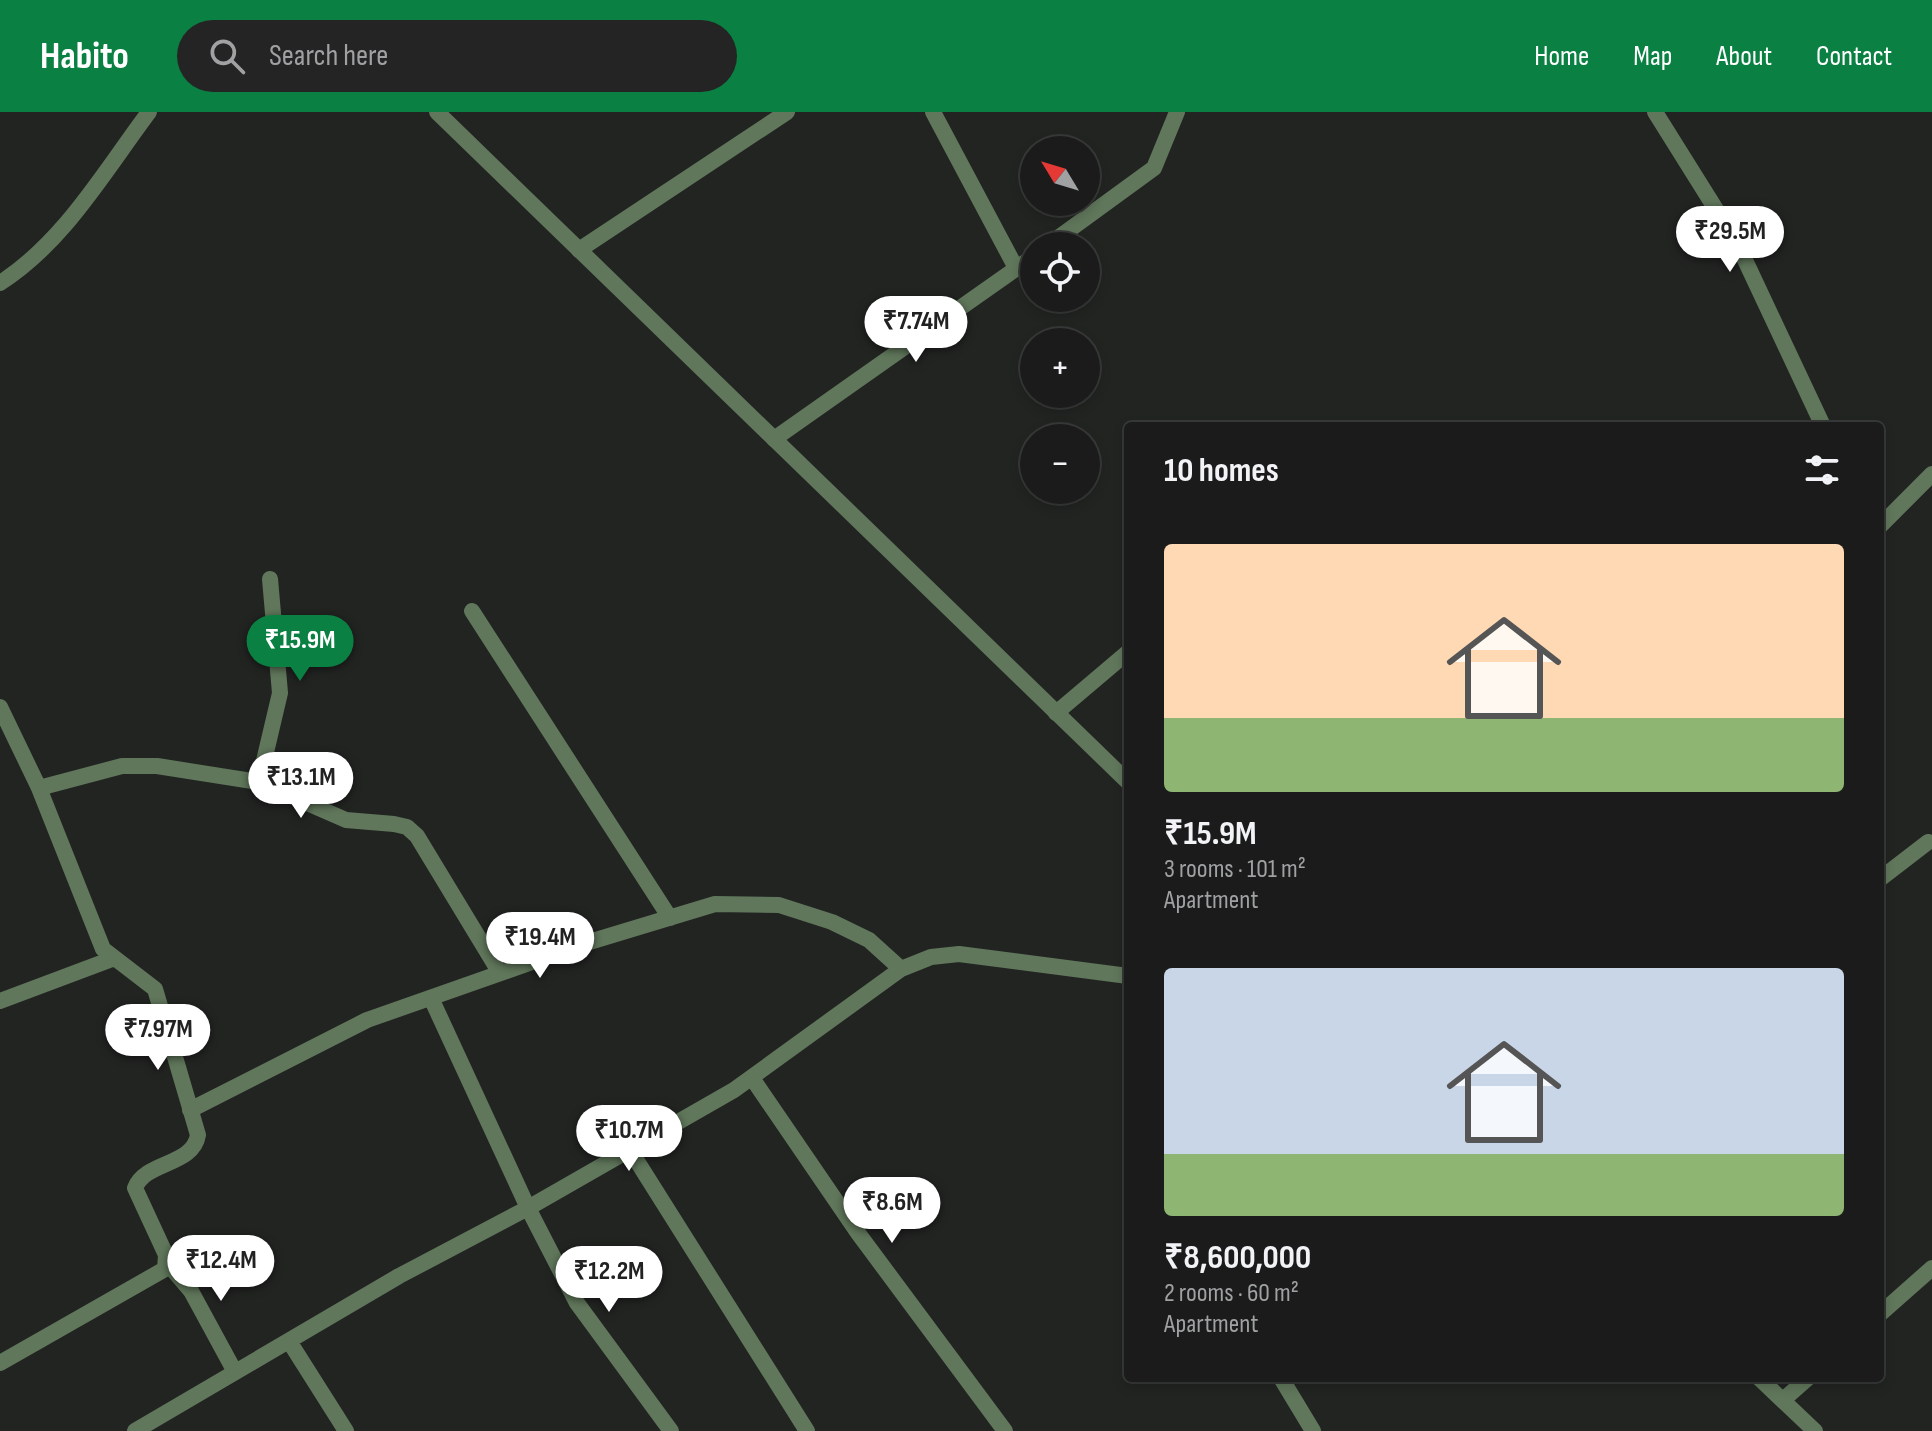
<!DOCTYPE html>
<html lang="en">
<head>
<meta charset="utf-8">
<style>
	body { margin:0; font-family:"Sofia Sans Condensed",sans-serif; background:#232423; color:#f1f3f6; height:100vh; display:flex; flex-direction:column; font-size:30px; white-space:nowrap }
	* { box-sizing:border-box; margin:0 }
	p { font-size:26px; color:#9fa1a2 }
	.icon { flex:none; width:44px; height:44px; fill:none; stroke:currentColor; stroke-width:2; stroke-linecap:round; stroke-linejoin:round }
	.map { position:relative; flex:1; overflow:hidden }
	.panel { position:absolute; left:1124px; top:310px; width:760px; height:960px; display:flex; flex-direction:column; background:#1a1b1a; border-radius:8px; box-shadow:0 4px 12px #0003,0 0 0 2px #383939 }
	.panel>* { flex:none }
	.needle { width:52px; rotate:308deg }
	.buttons { position:absolute; left:1020px; top:24px; display:grid; gap:16px }
	.buttons a { display:grid; place-items:center; width:80px; height:80px; border-radius:50%; background:#1a1b1a; box-shadow:0 4px 12px #0003,0 0 0 2px #383939; font-size:40px }
	.price { position:absolute; translate:-50% -68px; padding:0 18px; border-radius:28px; background:#fff; color:#222; font-size:26px; line-height:52px; filter:drop-shadow(0 2px 4px #0008) }
	.price::after { content:''; position:absolute; left:50%; top:48px; width:24px; height:18px; margin-left:-12px; background:inherit; clip-path:polygon(0 0,100% 0,50% 100%) }
	.price.selected { background:#0b8043; color:#fff }
	ul { padding:0; list-style:none }
	li { display:grid; align-content:center; gap:16px; height:424px; padding:0 40px }
	li span { display:grid; place-items:center; height:248px; border-radius:8px; color:#555 }
	li>.icon { margin-inline-start:auto }
	span .icon { width:144px; height:144px; fill:#fffc; stroke-width:1 }
	li b { font-size:34px }
	h2 { display:flex; justify-content:space-between; align-items:center; height:96px; padding:0 40px; font-size:34px }
	header { display:flex; align-items:center; gap:48px; box-sizing:border-box; height:112px; padding:0 40px; background:#0b8043; color:#fff }
	header strong { font-size:38px }
	nav { display:flex; gap:44px; margin-inline-start:auto; font-size:28px }
	.search { width:560px; height:72px; background:#232423; display:flex; align-items:center; gap:20px; box-sizing:border-box; padding:0 28px; border-radius:44px; color:#9fa1a2; font-size:30px }
	.map>svg:first-child { display:block }
	.lines { fill:none; stroke-linecap:round; stroke-linejoin:round }
	.service { stroke:#60775b; stroke-width:16 }
	.minor { stroke:#60775b; stroke-width:16 }
	.tertiary { stroke:#60775b; stroke-width:16 }
</style>
</head>
<body>
<header>
<strong>Habito</strong>
<div class="search"><svg class="icon" aria-label="search" viewBox="0 0 24 24"><circle cx="10" cy="10" r="6"/><path d="M15 15l6 6"/></svg>Search here</div>
<nav><a>Home</a><a>Map</a><a>About</a><a>Contact</a></nav>
</header>
<div class="map">
<svg width="1932" height="1319" viewBox="0 0 1932 1319">
	<rect width="100%" height="100%" fill="#222422"/>
	<g class="lines">
		<path class="service" d="M1056 601 1128 540
			M1880 1202 1932 1156
			M1783 1288 1808 1266"/>
		<path class="minor" d="M933 0 1016 156
			M1655 0 1737 131 1823 314
			M1047 134 1154 56 1177 0
			M579 138 787 0
			M0 171C64 130 104 60 149 0
			M774 327 1034 144
			M1880 414 1932 362
			M472 499 670 806
			M0 595 39 676 103 837 155 877 198 1023C193 1054 145 1049 135 1076L166 1143 165 1157 0 1251
			M259 670 280 581 270 467
			M39 676 122 654H157L259 670 346 708 394 712 407 715 417 724 500 861
			M1880 767 1928 730
			M431 886 528 1096 577 1191 671 1319
			M0 889 112 847
			M752 966 858 1121 1005 1319
			M190 998 367 908 586 831 715 792 779 793 832 810 869 828 901 857
			M630 1038 807 1319
			M168 1152 191 1179 235 1260
			M289 1229 346 1319
			M1281 1266 1313 1319
			M135 1319 399 1164 528 1096 734 978 901 857 931 845 959 842 1128 864"/>
		<path class="tertiary" d="M437 0 1128 670
			M1759 1266 1815 1319"/>
	</g>
</svg>
<div class="buttons">
<a><svg class="needle" viewBox="-14 -14 28 28"><path d="M0-13l5 13h-10z" fill="#e53935"/><path d="M0 13l5-13h-10z" fill="#9fa1a2"/></svg></a>
<a><svg class="icon" aria-label="locate" viewBox="0 0 24 24"><circle cx="12" cy="12" r="6"/><path d="M12 2v4M12 18v4M2 12h4M18 12h4"/></svg></a>
<a>+</a>
<a>−</a>
</div>
<b class="price" style="left:1730px;top:162px">₹29.5M</b>
<b class="price" style="left:916px;top:252px">₹7.74M</b>
<b class="price selected" style="left:300px;top:571px">₹15.9M</b>
<b class="price" style="left:301px;top:708px">₹13.1M</b>
<b class="price" style="left:540px;top:868px">₹19.4M</b>
<b class="price" style="left:158px;top:960px">₹7.97M</b>
<b class="price" style="left:629px;top:1061px">₹10.7M</b>
<b class="price" style="left:892px;top:1133px">₹8.6M</b>
<b class="price" style="left:221px;top:1191px">₹12.4M</b>
<b class="price" style="left:609px;top:1202px">₹12.2M</b>
<section class="panel">
<h2>10 homes<svg class="icon" aria-label="filters" viewBox="0 0 24 24"><path d="M4 7h16M4 17h16"/><circle cx="9" cy="7" r="2"/><circle cx="15" cy="17" r="2"/></svg></h2>
<ul>
<li><span style="background:linear-gradient(#ffd9b3 70%,#8fb573 0)"><svg class="icon" aria-label="home" viewBox="0 0 24 24"><path d="M3 11l9-7 9 7M6 9v11h12V9"/></svg></span><div><b>₹15.9M</b><p>3 rooms · 101 m²</p><p>Apartment</p></div></li>
<li><span style="background:linear-gradient(#c9d6e8 75%,#8fb573 0)"><svg class="icon" aria-label="home" viewBox="0 0 24 24"><path d="M3 11l9-7 9 7M6 9v11h12V9"/></svg></span><div><b>₹8,600,000</b><p>2 rooms · 60 m²</p><p>Apartment</p></div></li>
</ul>
</section>
</div>
</body>
</html>
